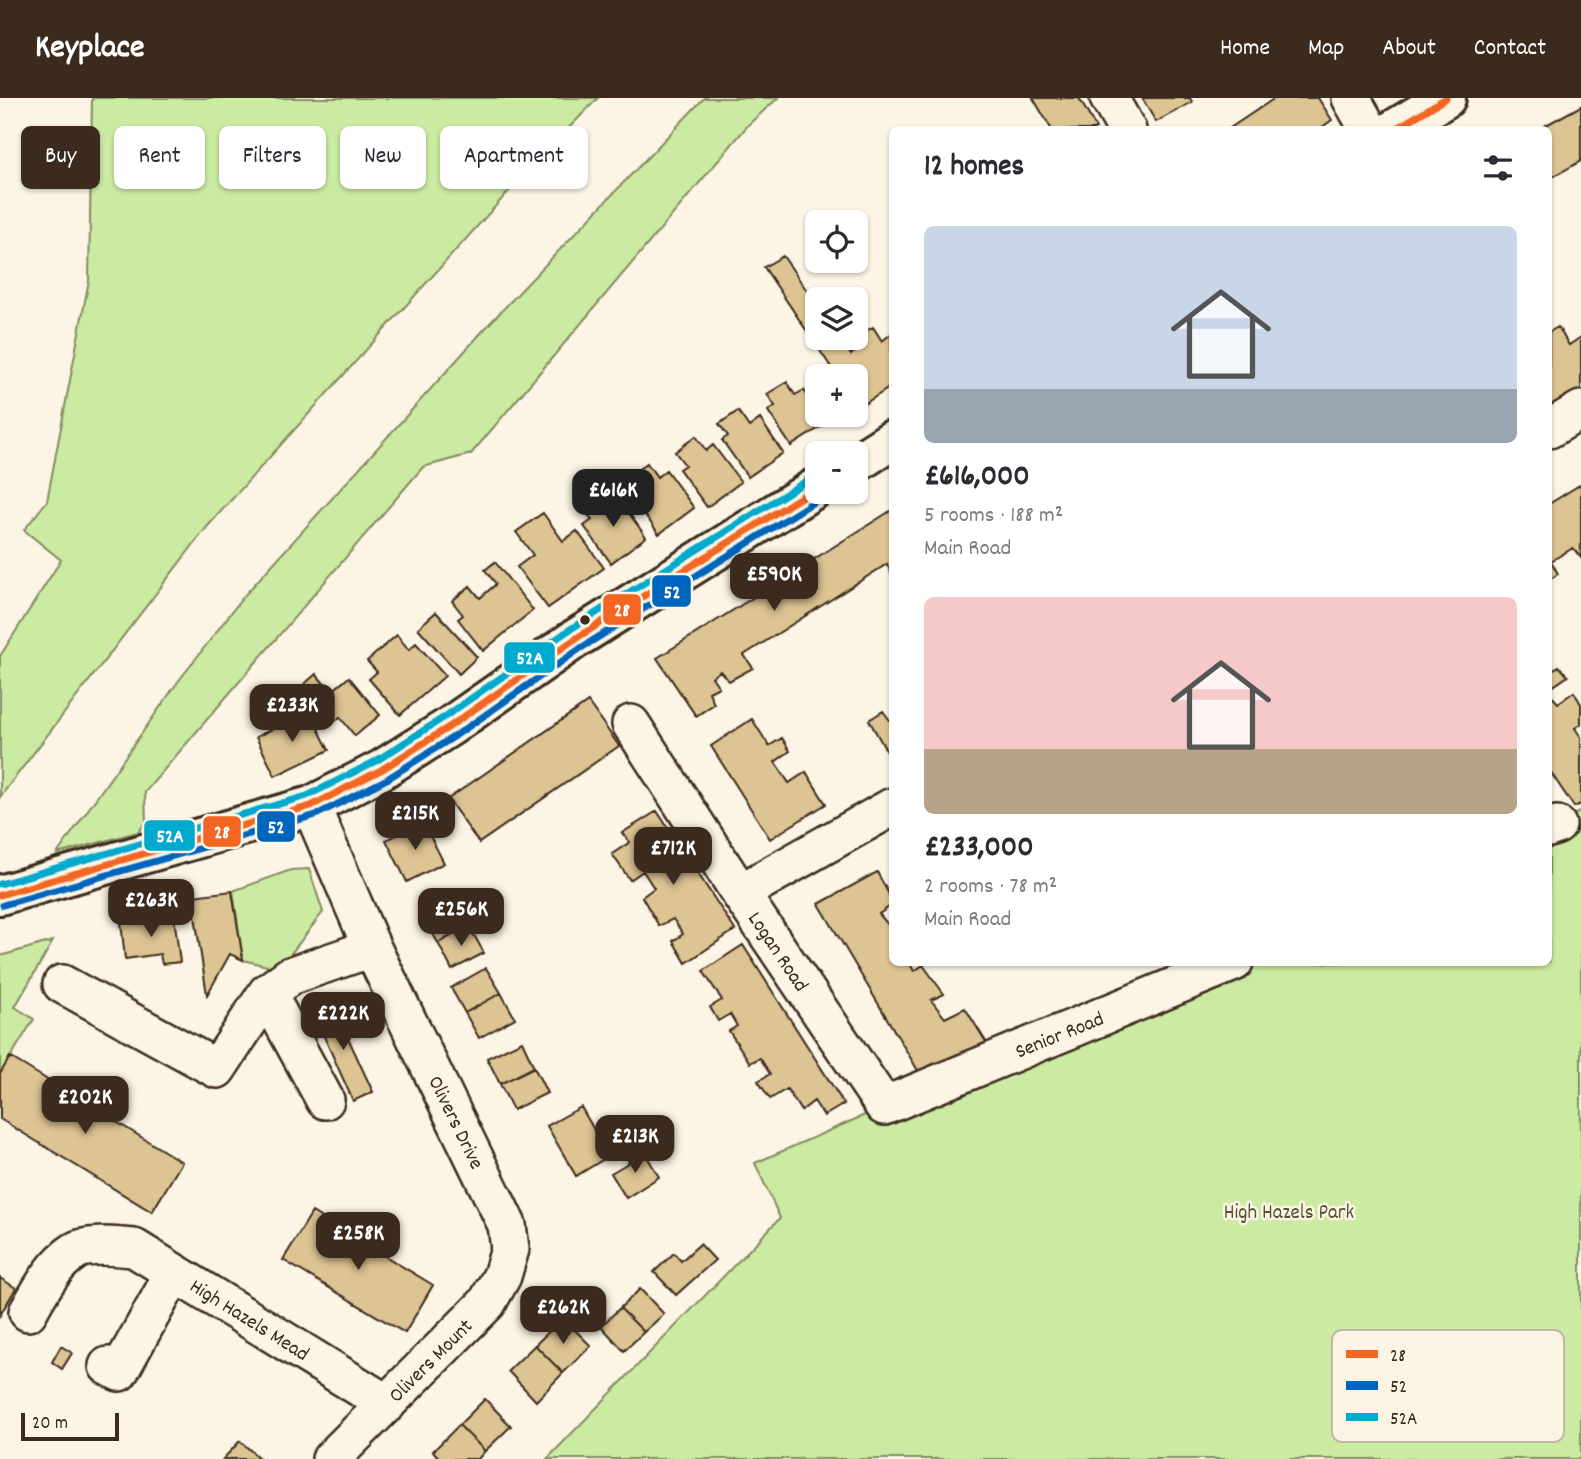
<!DOCTYPE html>
<html lang="en">
<head>
<meta charset="utf-8">
<style>
	body { margin:0; font-family:Dekko,sans-serif; background:#f7f7f7; color:#2b2b33; height:100vh; display:flex; flex-direction:column; font-size:26px; white-space:nowrap }
	* { box-sizing:border-box; margin:0 }
	p { font-size:23px; color:#7c7c81 }
	.icon { flex:none; width:38px; height:38px; fill:none; stroke:currentColor; stroke-width:2; stroke-linecap:round; stroke-linejoin:round }
	.map { position:relative; flex:1; overflow:hidden }
	.details { position:absolute; left:889px; top:28px; width:663px; height:840px; display:flex; flex-direction:column; background:#fff; border-radius:10px; box-shadow:0 2px 5px #0004 }
	.details>* { flex:none }
	.guide { position:absolute; left:21px; top:28px; width:665px; height:63px; display:flex; gap:14px }
	.fabs { position:absolute; left:805px; top:112px; display:grid; gap:14px }
	.fabs a { display:grid; place-items:center; width:63px; height:63px; border-radius:10px; background:#fff; box-shadow:0 2px 5px #0004; font-size:35px }
	.scale { position:absolute; left:21px; bottom:18px; width:98px; box-sizing:border-box; padding-left:7px; border:4px solid #3b2a1e; border-top:0; font-size:19px; line-height:24px; white-space:nowrap; color:#3b2a1e; -webkit-text-stroke:5px #fcf5e5; paint-order:stroke }
	.price { position:absolute; translate:-50% -60px; padding:0 16px; border-radius:14px; background:#3b2a1e; color:#fff; font-size:23px; line-height:46px; filter:drop-shadow(0 2px 4px #0008) }
	.price::after { content:''; position:absolute; left:50%; top:42px; width:21px; height:16px; margin-left:-10px; background:inherit; clip-path:polygon(0 0,100% 0,50% 100%) }
	.price.active { background:#222; color:#fff }
	ul { padding:0; list-style:none }
	li { display:grid; align-content:center; gap:14px; height:371px; padding:0 35px }
	li span { display:grid; place-items:center; height:217px; border-radius:10px; color:#555 }
	li>.icon { margin-inline-start:auto }
	span .icon { width:126px; height:126px; fill:#fffc; stroke-width:1 }
	li b { font-size:30px }
	h2 { display:flex; justify-content:space-between; align-items:center; height:84px; padding:0 35px; font-size:30px }
	.pill { padding:0 24px; border-radius:10px; background:#fff; box-shadow:0 2px 5px #0004; font-size:24px; line-height:63px }
	.pill.active { background:#3b2a1e; color:#fff }
	header { display:flex; align-items:center; gap:42px; box-sizing:border-box; height:98px; padding:0 35px; background:#3b2a1e; color:#fff }
	header strong { font-size:33px }
	nav { display:flex; gap:38px; margin-inline-start:auto; font-size:24px }
	.map>svg:first-child { display:block }
	.green { fill:#cbeaa2; stroke:#838a60; stroke-width:2 }
	.building { fill:#ddc493; stroke:#3b2a1e; stroke-width:2 }
	.lines { fill:none; stroke-linecap:round; stroke-linejoin:round }
	.minor-casing { stroke:#3b2a1e; stroke-width:42 }
	.major-casing { stroke:#3b2a1e; stroke-width:44 }
	.minor { stroke:#fcf5e5; stroke-width:37 }
	.major { stroke:#fcf5e5; stroke-width:38 }
	.bus-1-casing { stroke:#fcf5e5; stroke-width:12 }
	.bus-2-casing { stroke:#fcf5e5; stroke-width:12 }
	.bus-3-casing { stroke:#fcf5e5; stroke-width:12 }
	.bus-1 { stroke:#f26522; stroke-width:7 }
	.bus-2 { stroke:#0065bd; stroke-width:7 }
	.bus-3 { stroke:#00a9ce; stroke-width:7 }
	.bus-dot { fill:#3b2a1e; stroke:#fcf5e5; stroke-width:2.5 }
	.labels { text-anchor:middle; stroke-width:5; stroke-linejoin:round; paint-order:stroke }
	.street-label { font-size:21px; fill:#3b2a1e; stroke:#fcf5e5 }
	.park-label { font-size:21px; fill:#585038; stroke:#fcf5e5 }
	.key { fill:#fcf5e5; stroke:#c2b8a9; stroke-width:2 }
	.key-label { font-size:19px; fill:#3b2a1e }
	.line-badge { stroke:#fcf5e5; stroke-width:2.5 }
	.badge-label { font-size:19px; text-anchor:middle; font-weight:bold; fill:#fff }
</style>
</head>
<body>
<header>
<strong>Keyplace</strong>
<nav><a>Home</a><a>Map</a><a>About</a><a>Contact</a></nav>
</header>
<div class="map">
<svg width="1581" height="1361" viewBox="0 0 1581 1361">
	<rect width="100%" height="100%" fill="#fcf5e5"/>
	<filter id="ink" filterUnits="userSpaceOnUse"><feTurbulence type="fractalNoise" baseFrequency=".0143" numOctaves="2"/><feDisplacementMap in="SourceGraphic" scale="14" xChannelSelector="R" yChannelSelector="G"/><feConvolveMatrix kernelMatrix="1 2 1 2 8 2 1 2 1" color-interpolation-filters="sRGB"/></filter>
	<g filter="url(#ink)">
		<path class="green" d="M92 0H598L527 73 207 429 0 699V558L61 462 24 432 47 403 89 182Z
			M704 0H778L749 26 471 356 423 369 145 694 146 724 138 734 57 756 177 585 244 498 491 224Z
			M1581 713V1361H547L780 1120 755 1065 929 989 1234 865 1549 864V730Z
			M309 771 323 814 279 871 243 862 233 793 291 772Z
			M53 843 15 909 34 921 0 976V858Z"/>
		<path class="building" d="M1033 0H1079L1096 30 1093 32H1052Z
			M1142 0H1190L1192 4 1156 24Z
			M1275 0H1318L1332 22 1318 32H1227Z
			M1581 8V63L1549 81V32H1537Z
			M783 158 817 207V240H839L851 257 860 249 854 240 873 229 882 243 891 236 892 288 858 310 856 278H837L764 169Z
			M1558 229 1569 247 1581 239V295L1549 314V234Z
			M787 284 795 297 804 292 817 317 825 326 791 348 768 313 775 308 767 296Z
			M738 313 749 329 760 321 783 355 748 379 722 342 728 338 719 326Z
			M696 338 706 353 713 347 741 384 707 409 679 371 685 367 675 354Z
			M647 365 657 379 666 372 694 410 659 436 632 399 638 394 627 380Z
			M1581 386V460L1573 450 1551 463 1558 476 1549 482V406Z
			M606 399 614 409 621 404 646 439 611 465 584 428 592 422 586 414Z
			M892 412V477L887 466 744 557 753 570 729 583 720 573 712 579 719 589 709 594 714 606 696 618 657 560Z
			M543 415 563 443 577 433 604 470 548 510 517 469 533 457 516 434Z
			M495 464 533 512 483 553 458 521 463 517 452 503 470 488 480 500 496 486 485 472Z
			M436 514 477 559 459 576 418 530Z
			M397 537 409 552 416 545 445 578 400 617 369 581 377 574 367 563Z
			M1559 568 1568 578 1549 591V574Z
			M316 576 331 594 349 579 380 617 355 638 340 619 332 626 301 589Z
			M1574 594 1581 606V626L1575 630 1581 639V706L1574 709 1549 672V595L1558 605Z
			M588 604 619 648 479 745 448 701Z
			M309 613 329 652 275 678 256 639Z
			M883 613 892 625V663L869 622Z
			M752 621 769 648 782 640 790 653 775 664 789 685 806 674 826 706 770 741 711 648Z
			M657 713 735 832 686 865 673 843 683 836 673 821 659 828 642 799 654 790 643 773 630 782 612 756 630 744 622 735Z
			M423 724 444 765 407 784 386 742Z
			M877 774 892 802V807L879 816 889 828 892 826V864H909L914 873 923 867 944 896 931 902 945 920 965 910 988 947 923 981 819 806Z
			M232 793 243 862 230 856 207 897 192 798Z
			M455 801 469 828 438 845 423 818Z
			M174 818 180 864 162 866 160 856 125 861 121 824Z
			M469 828 484 855 452 872 438 845Z
			M743 847 844 1006 824 1018 814 1003 801 1013 787 991 770 1001 758 983 770 976 760 960 750 965 729 933 737 928 730 916 718 923 710 909 722 902 703 873Z
			M486 870 501 895 465 915 451 890Z
			M501 895 515 920 479 940 465 915Z
			M332 905 373 994 353 1003 313 914Z
			M522 943 534 969 500 986 487 960Z
			M10 959 182 1064 152 1114 0 1021V976Z
			M534 969 547 995 513 1012 500 986Z
			M581 1009 609 1058 576 1078 547 1028Z
			M645 1055 659 1079 626 1100 611 1075Z
			M312 1114 433 1187 405 1235 283 1162Z
			M700 1146 715 1162 676 1197 654 1174 674 1155 681 1163Z
			M0 1180 16 1190 0 1217Z
			M640 1191 664 1216 644 1234 620 1210Z
			M620 1210 644 1234 624 1253 601 1228Z
			M563 1220 591 1248 563 1275 535 1247Z
			M535 1247 563 1275 536 1303 508 1273Z
			M61 1248 72 1255 62 1271 52 1264Z
			M485 1301 511 1328 485 1353 459 1327Z
			M459 1327 485 1353 478 1361H440L433 1353Z
			M240 1343 260 1361H223Z"/>
		<g class="lines">
			<g class="minor-casing">
				<path id="minor" d="M1109 0 1127 32
					M1351 0 1369 32
					M1549 331 1581 312
					M631 626 740 795 884 1008 1234 864
					M311 708 372 850 507 1127 510 1151 502 1178 487 1205 331 1361
					M1549 730 1557 727
					M740 795 892 709
					M62 886 217 971 267 895 290 878 372 850
					M267 895 325 1002
					M28 1214C40 1193 53 1167 75 1153 87 1145 119 1149 134 1150L387 1306
					M108 1268 119 1274 174 1175"/>
			</g>
			<g class="major-casing">
				<path id="major" d="M1393 32 1446 0
					M856 365 892 342
					M0 797 311 708 381 672 449 629 575 541 817 389"/>
			</g>
			<use href="#minor" class="minor"/>
			<use href="#major" class="major"/>
			<g class="bus-1-casing">
				<path id="bus-1" d="M1394 32 1446 0
					M0 797 311 708 381 672 449 629 575 541 817 389"/>
			</g>
			<g class="bus-2-casing">
				<path id="bus-2" d="M3 807 316 717 387 681 455 638 581 550 823 398"/>
			</g>
			<g class="bus-3-casing">
				<path id="bus-3" d="M0 786 307 698 376 663 443 620 569 532 811 380"/>
			</g>
			<use href="#bus-1" class="bus-1"/>
			<use href="#bus-2" class="bus-2"/>
			<use href="#bus-3" class="bus-3"/>
		</g>
	</g>
	<circle class="bus-dot" cx="585" cy="522" r="6"/>
	<g class="labels">
		<g class="street-label">
			<text transform="translate(779 853) rotate(56)" y="7">Logan Road</text>
			<text transform="translate(1059 936) rotate(-22)" y="7">Senior Road</text>
			<text transform="translate(457 1024) rotate(64)" y="7">Olivers Drive</text>
			<text transform="translate(250 1221) rotate(32)" y="7">High Hazels Mead</text>
			<text transform="translate(430 1262) rotate(-45)" y="7">Olivers Mount</text>
		</g>
		<g class="park-label">
			<text x="1289" y="1120">High Hazels Park</text>
		</g>
	</g>
	<rect x="1332" y="1232" width="232" height="112" rx="10" class="key"/>
	<rect x="1346" y="1252" width="32" height="8" fill="#f26522"/>
	<rect x="1346" y="1283" width="32" height="9" fill="#0065bd"/>
	<rect x="1346" y="1315" width="32" height="8" fill="#00a9ce"/>
	<g class="key-label">
		<text x="1390" y="1263">28</text>
		<text x="1390" y="1294">52</text>
		<text x="1390" y="1326">52A</text>
	</g>
	<g class="line-badge">
		<rect x="651" y="476" width="41" height="34" rx="7" fill="#0065bd"/>
		<rect x="602" y="495" width="40" height="33" rx="7" fill="#f26522"/>
		<rect x="503" y="543" width="53" height="33" rx="7" fill="#00a9ce"/>
		<rect x="256" y="712" width="40" height="33" rx="7" fill="#0065bd"/>
		<rect x="202" y="717" width="40" height="33" rx="7" fill="#f26522"/>
		<rect x="143" y="721" width="53" height="33" rx="7" fill="#00a9ce"/>
	</g>
	<g class="badge-label">
		<text x="672" y="500">52</text>
		<text x="622" y="518">28</text>
		<text x="530" y="566">52A</text>
		<text x="276" y="735">52</text>
		<text x="222" y="740">28</text>
		<text x="170" y="744">52A</text>
	</g>
</svg>
<div class="fabs">
<a><svg class="icon" aria-label="locate" viewBox="0 0 24 24"><circle cx="12" cy="12" r="6"/><path d="M12 2v4M12 18v4M2 12h4M18 12h4"/></svg></a>
<a><svg class="icon" aria-label="layers" viewBox="0 0 24 24"><path d="M12 4l9 5-9 5-9-5zM3 14l9 5 9-5"/></svg></a>
<a>+</a>
<a>−</a>
</div>
<div class="scale">20 m</div>
<b class="price active" style="left:613px;top:431px">£616K</b>
<b class="price" style="left:774px;top:515px">£590K</b>
<b class="price" style="left:292px;top:646px">£233K</b>
<b class="price" style="left:415px;top:754px">£215K</b>
<b class="price" style="left:673px;top:789px">£712K</b>
<b class="price" style="left:151px;top:841px">£263K</b>
<b class="price" style="left:461px;top:850px">£256K</b>
<b class="price" style="left:343px;top:954px">£222K</b>
<b class="price" style="left:85px;top:1038px">£202K</b>
<b class="price" style="left:635px;top:1077px">£213K</b>
<b class="price" style="left:358px;top:1174px">£258K</b>
<b class="price" style="left:563px;top:1248px">£262K</b>
<div class="guide">
<a class="pill active">Buy</a>
<a class="pill">Rent</a>
<a class="pill">Filters</a>
<a class="pill">New</a>
<a class="pill">Apartment</a>
</div>
<section class="details">
<h2>12 homes<svg class="icon" aria-label="filters" viewBox="0 0 24 24"><path d="M4 7h16M4 17h16"/><circle cx="9" cy="7" r="2"/><circle cx="15" cy="17" r="2"/></svg></h2>
<ul>
<li><span style="background:linear-gradient(#c9d6e8 75%,#9aa5b1 0)"><svg class="icon" aria-label="home" viewBox="0 0 24 24"><path d="M3 11l9-7 9 7M6 9v11h12V9"/></svg></span><div><b>£616,000</b><p>5 rooms · 188 m²</p><p>Main Road</p></div></li>
<li><span style="background:linear-gradient(#f6c9c9 70%,#b9a48a 0)"><svg class="icon" aria-label="home" viewBox="0 0 24 24"><path d="M3 11l9-7 9 7M6 9v11h12V9"/></svg></span><div><b>£233,000</b><p>2 rooms · 78 m²</p><p>Main Road</p></div></li>
</ul>
</section>
</div>
</body>
</html>
